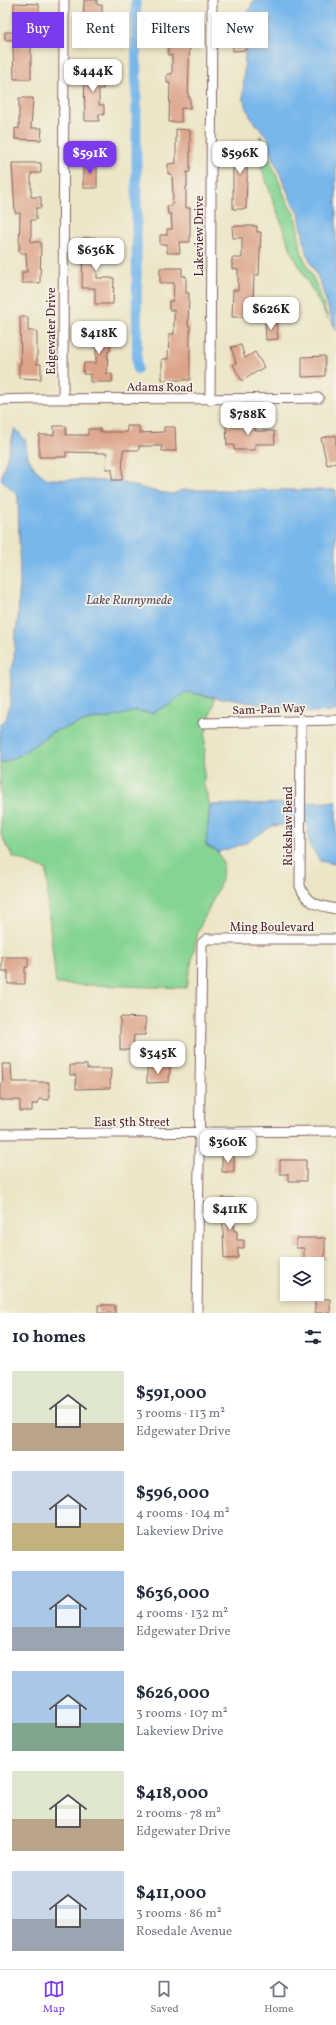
<!DOCTYPE html>
<html lang="en">
<head>
<meta charset="utf-8">
<style>
	body { margin:0; font-family:Vollkorn,serif; background:#f6f6f7; color:#1f2937; height:100vh; display:flex; flex-direction:column; font-size:15px; white-space:nowrap }
	* { box-sizing:border-box; margin:0 }
	p { font-size:13px; color:#747a83 }
	.icon { flex:none; width:22px; height:22px; fill:none; stroke:currentColor; stroke-width:2; stroke-linecap:round; stroke-linejoin:round }
	.map { position:relative; height:1313px; overflow:hidden }
	.panel { display:flex; flex-direction:column; background:#fff; flex:1 }
	.panel>* { flex:none }
	.banner { position:absolute; left:12px; top:12px; width:312px; height:36px; display:flex; gap:8px }
	.tools { position:absolute; left:280px; top:1257px; display:grid; gap:8px }
	.tools a { display:grid; place-items:center; width:44px; height:44px; border-radius:0px; background:#fff; box-shadow:0 2px 6px #0003; font-size:20px }
	.price { position:absolute; translate:-50% -34px; padding:0 9px; border-radius:8px; background:#fff; color:#222; font-size:13px; line-height:26px; filter:drop-shadow(0 1px 2px #0008) }
	.price::after { content:''; position:absolute; left:50%; top:24px; width:12px; height:9px; margin-left:-6px; background:inherit; clip-path:polygon(0 0,100% 0,50% 100%) }
	.price.active { background:#7c3aed; color:#fff }
	ul { padding:0; list-style:none }
	li { display:flex; align-items:center; gap:12px; height:100px; padding:0 12px }
	li span { display:grid; place-items:center; flex:none; width:112px; height:80px; border-radius:0px; color:#555 }
	li>.icon { margin-inline-start:auto }
	span .icon { width:48px; height:48px; fill:#fffc; stroke-width:1 }
	li b { font-size:17px }
	h2 { display:flex; justify-content:space-between; align-items:center; height:48px; padding:0 12px; font-size:17px }
	.pill { padding:0 14px; border-radius:0px; background:#fff; box-shadow:0 2px 6px #0003; font-size:14px; line-height:36px }
	.pill.active { background:#7c3aed; color:#fff }
	.menu { display:flex; justify-content:space-around; align-items:center; height:56px; border-top:1px solid #e0e1e3; background:#fff; font-size:11px; color:#747a83 }
	.menu a { display:grid; justify-items:center; gap:2px }
	.menu .active { color:#7c3aed }
	.map>svg:first-child { display:block }
	.green { fill:#85d492; stroke:#687a5e }
	.water { fill:#78b7eb; stroke:#616b8b }
	.lines { fill:none; stroke-linecap:round; stroke-linejoin:round }
	.canal { stroke:#78b7eb; stroke-width:10 }
	.building { fill:#dca388 }
	.minor-casing { stroke:#836461; stroke-width:11 }
	.minor { stroke:#fff; stroke-width:9 }
	.labels { text-anchor:middle; stroke-width:3.5; stroke-linejoin:round; paint-order:stroke }
	.street-label { font-size:12px; fill:#4a1f2b; stroke:#f7f3e8 }
	.water-label { font-size:13px; font-style:italic; fill:#584d65; stroke:#f7f3e8 }
</style>
</head>
<body>
<div class="map">
<svg width="336" height="1313" viewBox="0 0 336 1313">
	<rect width="100%" height="100%" fill="#f7f3e8"/>
	<filter id="ink" filterUnits="userSpaceOnUse"><feTurbulence type="fractalNoise" baseFrequency=".025" numOctaves="2"/><feDisplacementMap in="SourceGraphic" scale="8" xChannelSelector="R" yChannelSelector="G"/><feConvolveMatrix kernelMatrix="1 2 1 2 8 2 1 2 1" color-interpolation-filters="sRGB"/></filter>
	<filter id="wash" filterUnits="userSpaceOnUse"><feTurbulence type="fractalNoise" baseFrequency=".012" numOctaves="4" result="noise"/><feDisplacementMap in="SourceGraphic" scale="16" xChannelSelector="R" yChannelSelector="G"/><feGaussianBlur stdDeviation="0.9" result="paint"/><feColorMatrix in="noise" values="0 0 0 0 0 0 0 0 0 0 0 0 0 0 0 0 0 1.4 0 .05"/><feComposite in="paint" operator="in"/></filter>
	<g filter="url(#wash)">
		<rect width="100%" height="100%" fill="#ece5c6"/>
		<path class="green" d="M260 135 265 141 267 153 289 206 295 215 302 254 316 284 328 319 292 253 261 167Z
			M186 692 215 698 205 735 204 786 210 805 206 845 218 852 223 862 222 880 198 931 186 988 56 984 48 908 47 870 13 857 1 835 0 764 20 755 52 732 89 720 109 718 136 711 152 713 171 704Z"/>
		<path class="water" d="M254 0H336V333L320 282 306 252 299 213 293 204 270 151 269 139 251 118 243 98 246 28 249 10Z
			M15 428 25 440 28 457 35 469 47 479 116 481 157 492 173 494 182 490H336V711L309 712 186 692 171 704 152 713 136 711 109 718 89 720 52 732 20 755 0 764V723L6 720 10 703 11 669 14 659 15 637 18 620 20 579 18 496 1 479Z
			M336 802V864L320 861 309 844 307 822 272 826 246 843 218 852 206 845 210 805Z"/>
		<g class="lines">
			<path class="canal" d="M136 0 137 369"/>
		</g>
		<g id="blocks">
			<path class="building" d="M84 0H97V5H102V28H83Z
				M14 3 39 4V14H32V18L14 17Z
				M232 20H246L247 50 233 51Z
				M5 32H17V40H5Z
				M174 32H190L188 97H190V108H181V122H169L170 83H167V74H172V55H168V42H174Z
				M13 47H31V79H14Z
				M100 64V78H103V89H99V105H104V115L99 114V121H85L84 65Z
				M19 98H33L31 128H42L41 140 15 139V128L19 129Z
				M176 129 190 130V172H187V187H186V208H190V242H179L180 253H167V244L160 245V235H167V229H172L171 214H168L167 206H172L173 196 172 174H168V164L176 163Z
				M233 143H248L246 209H233Z
				M83 162H97V188H83Z
				M12 163H41V173H31V197H41V208H36V220H31V242H41L40 283H22V272H27L26 253H19L20 213H15Z
				M232 226H257V232H261L259 275H254L253 303H248V317H232L233 290H238V269H232V258H242V238H233Z
				M83 238H97V245H105V257H97V278H114L113 304H95V288H82Z
				M160 268H182V276H186V293H189L188 326H190V380H162V359H168L169 334H174V310H169V301H173L174 283H160Z
				M272 300H289V305H297V316H272Z
				M20 317H28V331H37V364H41V379L19 378V364H21Z
				M276 321 278 339 266 340 265 323Z
				M85 327H110V351H108L107 374H112V382H90V374H83L84 363H96V337H85Z
				M241 345 245 358 255 352 264 367 242 381 233 365 236 363 231 347Z
				M325 356V376L302 377V357Z
				M244 421H255V431H274L275 444H255V450H234V445H227L226 425H244Z
				M54 426H66V435H88V429H100V432H127V426H139V433L164 432V427H175L176 451H162V446H139V450H123L122 480H112V469H106L107 453 66 452V457H39V435H54Z
				M336 435V463L327 465 321 438Z
				M2 957H28V967H25V984H8V971H2Z
				M120 1017 146 1018 145 1035H134L133 1050H120Z
				M2 1064H11L12 1082H49V1100L39 1099 38 1104H32V1111H20V1100H0V1084H3Z
				M70 1065H87V1069H111L110 1088 76 1089V1075H70Z
				M147 1067H170L169 1082 147 1083Z
				M222 1155 234 1156V1172H222Z
				M280 1160H306V1181H288V1174H280Z
				M222 1198H234V1231H237V1240H244V1248H238V1258L224 1259Z
				M296 1238H325V1260H304V1248H296Z
				M315 1299H330V1313H315Z
				M98 1305H115V1313H98Z"/>
		</g>
	</g>
	<g filter="url(#ink)">
		<use href="#blocks" fill-opacity="0" stroke="#836461" stroke-width="1"/>
		<g class="lines">
			<g class="minor-casing">
				<path id="minor" d="M63 398 64 0
					M0 400C106 397 213 400 319 398
					M210 400 212 0
					M301 719 300 886C307 905 318 905 336 909
					M203 723 336 720
					M0 1134 336 1131
					M197 1313 202 943 207 939H336"/>
			</g>
			<use href="#minor" class="minor"/>
		</g>
	</g>
	<g class="labels">
		<g class="street-label">
			<text transform="translate(199 236) rotate(-90)" y="4">Lakeview Drive</text>
			<text transform="translate(51 331) rotate(-90)" y="4">Edgewater Drive</text>
			<text transform="translate(160 387) rotate(1)" y="4">Adams Road</text>
			<text transform="translate(269 709) rotate(-2)" y="4">Sam-Pan Way</text>
			<text transform="translate(288 826) rotate(-90)" y="4">Rickshaw Bend</text>
			<text x="272" y="931">Ming Boulevard</text>
			<text x="132" y="1126">East 5th Street</text>
		</g>
		<g class="water-label">
			<text x="129" y="604">Lake Runnymede</text>
		</g>
	</g>
</svg>
<div class="tools">
<a><svg class="icon" aria-label="layers" viewBox="0 0 24 24"><path d="M12 4l9 5-9 5-9-5zM3 14l9 5 9-5"/></svg></a>
</div>
<b class="price" style="left:93px;top:93px">$444K</b>
<b class="price active" style="left:90px;top:175px">$591K</b>
<b class="price" style="left:240px;top:175px">$596K</b>
<b class="price" style="left:96px;top:272px">$636K</b>
<b class="price" style="left:271px;top:331px">$626K</b>
<b class="price" style="left:99px;top:355px">$418K</b>
<b class="price" style="left:248px;top:436px">$788K</b>
<b class="price" style="left:158px;top:1075px">$345K</b>
<b class="price" style="left:228px;top:1164px">$360K</b>
<b class="price" style="left:230px;top:1231px">$411K</b>
<div class="banner">
<a class="pill active">Buy</a>
<a class="pill">Rent</a>
<a class="pill">Filters</a>
<a class="pill">New</a>
</div>
</div>
<section class="panel">
<h2>10 homes<svg class="icon" aria-label="filters" viewBox="0 0 24 24"><path d="M4 7h16M4 17h16"/><circle cx="9" cy="7" r="2"/><circle cx="15" cy="17" r="2"/></svg></h2>
<ul>
<li><span style="background:linear-gradient(#dfe7d0 65%,#b9a48a 0)"><svg class="icon" aria-label="home" viewBox="0 0 24 24"><path d="M3 11l9-7 9 7M6 9v11h12V9"/></svg></span><div><b>$591,000</b><p>3 rooms · 113 m²</p><p>Edgewater Drive</p></div></li>
<li><span style="background:linear-gradient(#c9d6e8 65%,#c2b280 0)"><svg class="icon" aria-label="home" viewBox="0 0 24 24"><path d="M3 11l9-7 9 7M6 9v11h12V9"/></svg></span><div><b>$596,000</b><p>4 rooms · 104 m²</p><p>Lakeview Drive</p></div></li>
<li><span style="background:linear-gradient(#a9c7e8 70%,#9aa5b1 0)"><svg class="icon" aria-label="home" viewBox="0 0 24 24"><path d="M3 11l9-7 9 7M6 9v11h12V9"/></svg></span><div><b>$636,000</b><p>4 rooms · 132 m²</p><p>Edgewater Drive</p></div></li>
<li><span style="background:linear-gradient(#a9c7e8 65%,#7fa58c 0)"><svg class="icon" aria-label="home" viewBox="0 0 24 24"><path d="M3 11l9-7 9 7M6 9v11h12V9"/></svg></span><div><b>$626,000</b><p>3 rooms · 107 m²</p><p>Lakeview Drive</p></div></li>
<li><span style="background:linear-gradient(#dfe7d0 60%,#b9a48a 0)"><svg class="icon" aria-label="home" viewBox="0 0 24 24"><path d="M3 11l9-7 9 7M6 9v11h12V9"/></svg></span><div><b>$418,000</b><p>2 rooms · 78 m²</p><p>Edgewater Drive</p></div></li>
<li><span style="background:linear-gradient(#c9d6e8 60%,#9aa5b1 0)"><svg class="icon" aria-label="home" viewBox="0 0 24 24"><path d="M3 11l9-7 9 7M6 9v11h12V9"/></svg></span><div><b>$411,000</b><p>3 rooms · 86 m²</p><p>Rosedale Avenue</p></div></li>
</ul>
</section>
<nav class="menu">
<a class="active"><svg class="icon" aria-label="map" viewBox="0 0 24 24"><path d="M3 6l6-2 6 2 6-2v14l-6 2-6-2-6 2zM9 4v14M15 6v14"/></svg>Map</a>
<a><svg class="icon" aria-label="saved" viewBox="0 0 24 24"><path d="M7 4h10v16l-5-4-5 4z"/></svg>Saved</a>
<a><svg class="icon" aria-label="home" viewBox="0 0 24 24"><path d="M3 11l9-7 9 7M6 9v11h12V9"/></svg>Home</a>
</nav>
</body>
</html>
